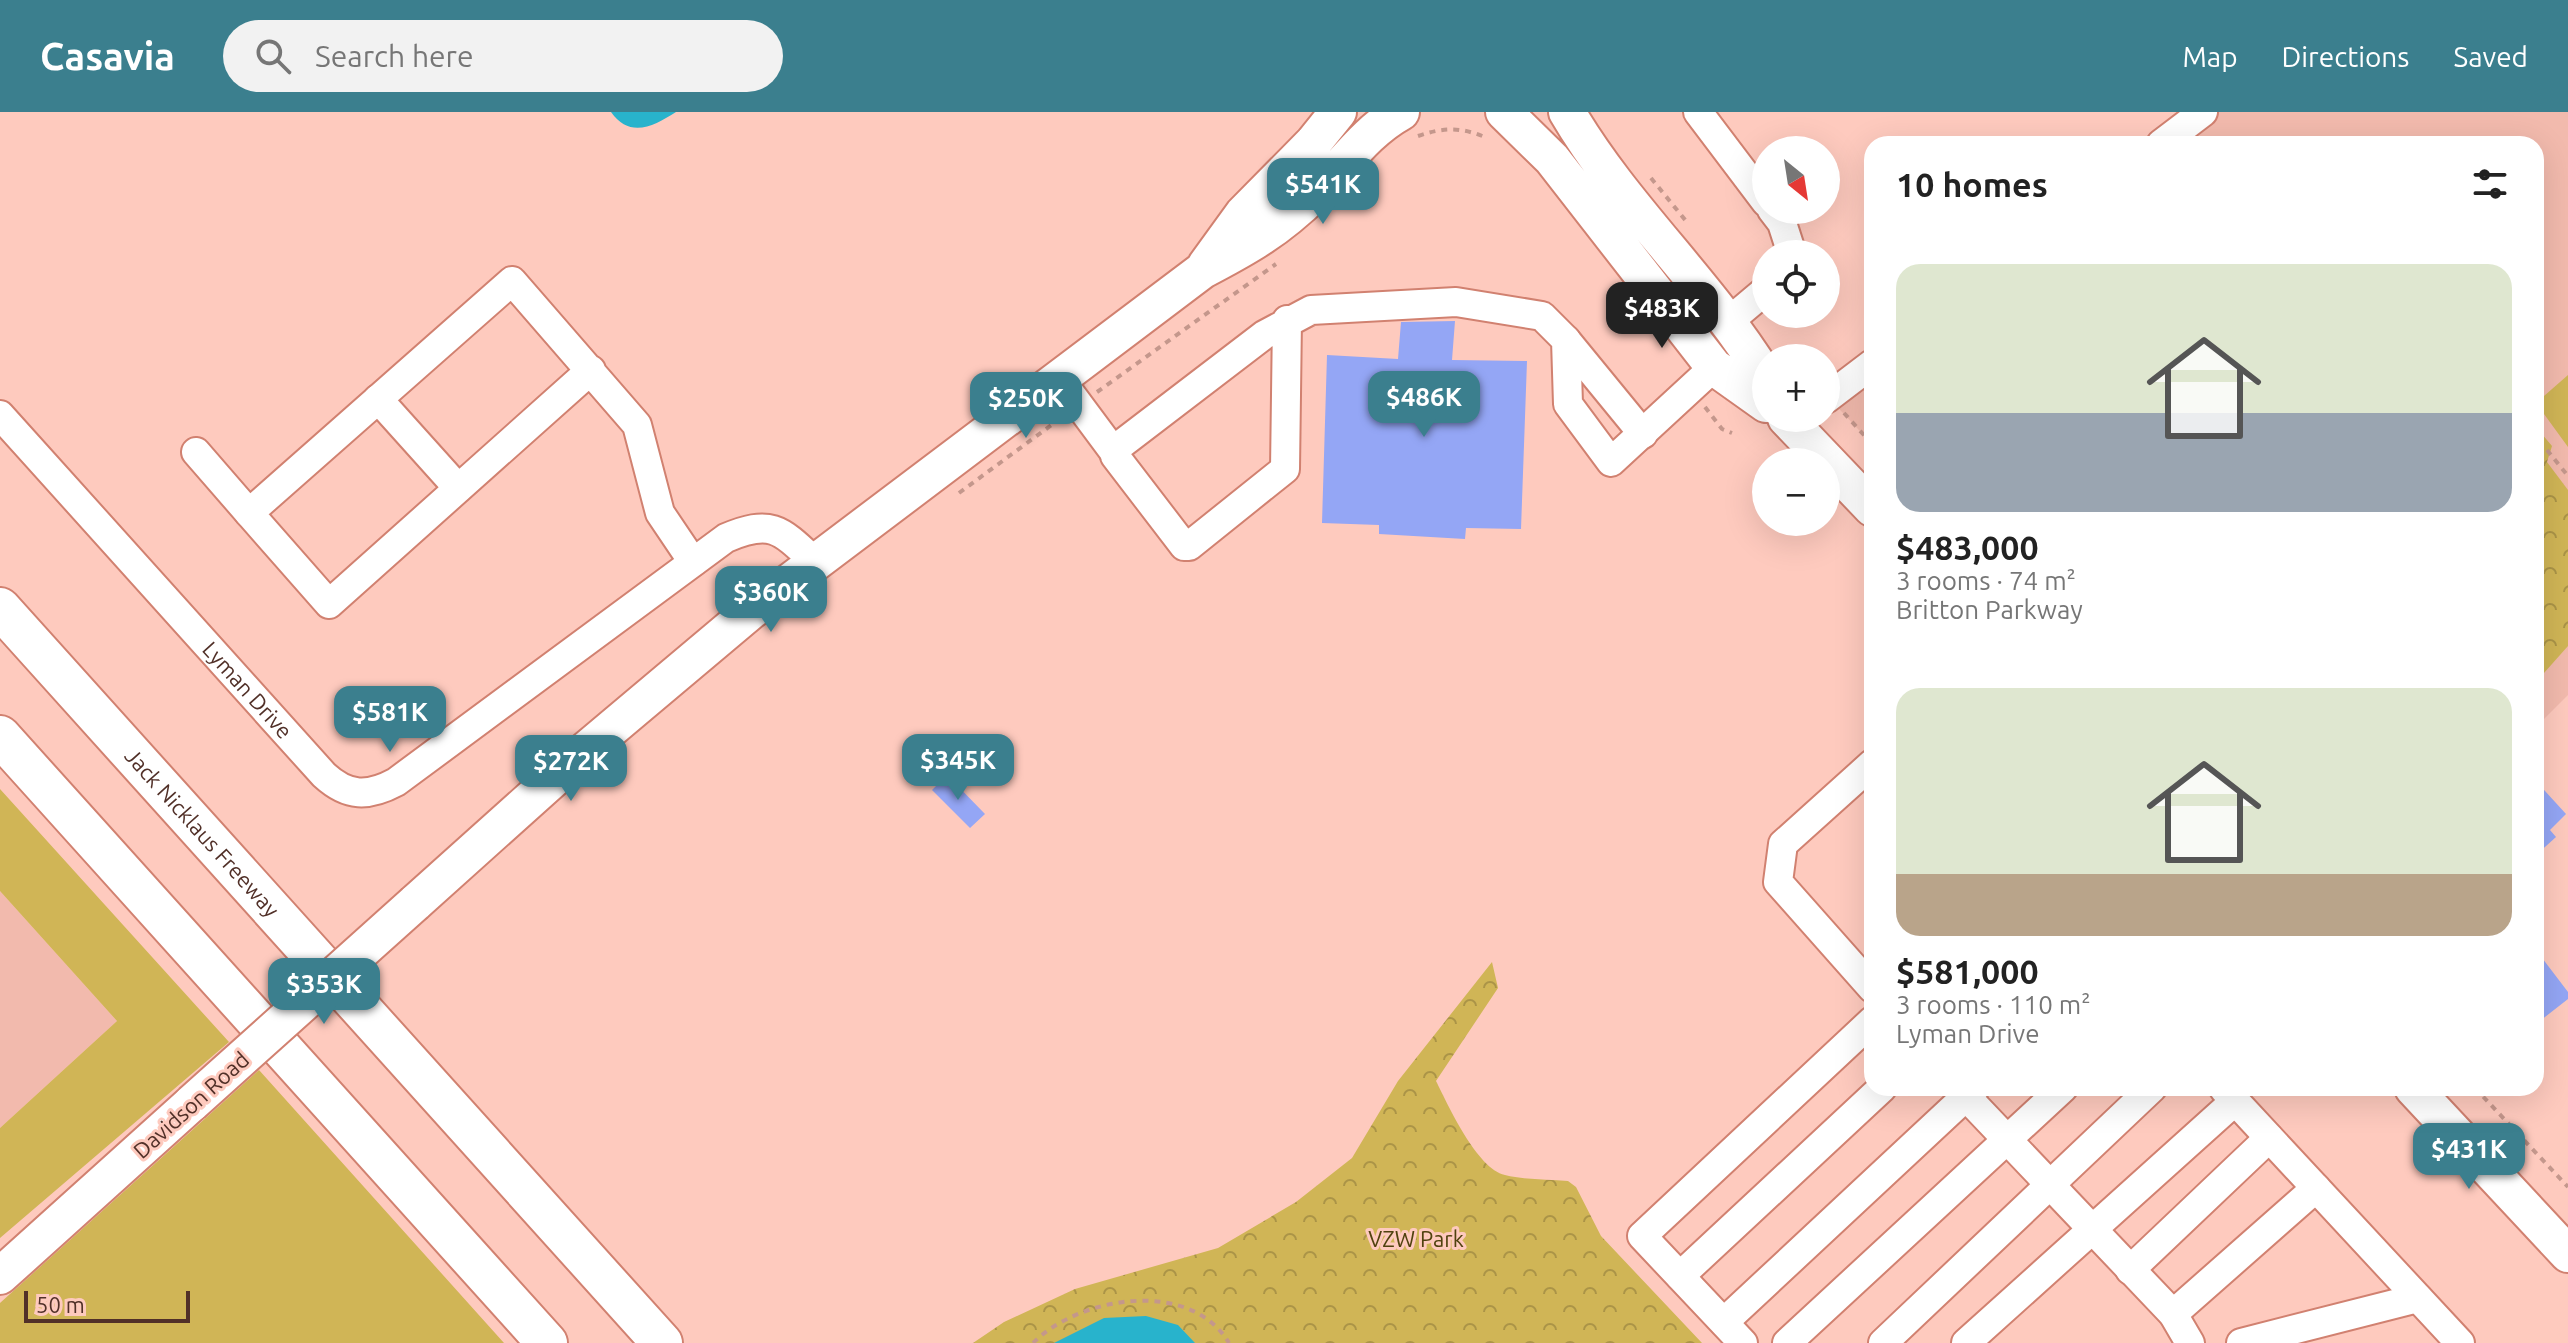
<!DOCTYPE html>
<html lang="en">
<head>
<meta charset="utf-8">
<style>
	body { margin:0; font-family:Ubuntu,sans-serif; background:#f2f2f2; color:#222; height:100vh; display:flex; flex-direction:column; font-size:30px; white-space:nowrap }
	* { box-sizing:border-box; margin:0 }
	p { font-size:26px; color:#767676 }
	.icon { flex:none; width:44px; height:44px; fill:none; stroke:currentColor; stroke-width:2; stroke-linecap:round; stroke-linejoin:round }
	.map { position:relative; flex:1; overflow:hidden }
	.drawer { position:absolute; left:1864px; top:24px; width:680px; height:960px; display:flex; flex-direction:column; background:#fff; border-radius:24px; box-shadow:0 8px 32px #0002 }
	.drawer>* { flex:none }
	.needle { width:52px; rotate:150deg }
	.buttons { position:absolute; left:1752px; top:24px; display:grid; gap:16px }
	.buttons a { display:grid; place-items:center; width:88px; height:88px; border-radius:50%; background:#fff; box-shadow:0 8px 32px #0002; font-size:40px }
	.scale { position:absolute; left:24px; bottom:20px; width:166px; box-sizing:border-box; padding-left:8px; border:4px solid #513028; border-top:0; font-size:22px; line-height:28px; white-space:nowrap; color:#513028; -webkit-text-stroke:6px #fecabe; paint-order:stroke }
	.price { position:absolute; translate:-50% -68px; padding:0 18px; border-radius:16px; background:#3b7f8e; color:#fff; font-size:26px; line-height:52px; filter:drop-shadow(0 2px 4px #0008) }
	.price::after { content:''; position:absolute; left:50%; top:48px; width:24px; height:18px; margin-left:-12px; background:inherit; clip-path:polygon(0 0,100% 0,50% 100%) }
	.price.selected { background:#222; color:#fff }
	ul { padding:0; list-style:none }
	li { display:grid; align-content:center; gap:16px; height:424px; padding:0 32px }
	li span { display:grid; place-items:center; height:248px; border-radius:24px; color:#555 }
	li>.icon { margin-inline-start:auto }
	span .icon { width:144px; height:144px; fill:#fffc; stroke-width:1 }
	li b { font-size:34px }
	h2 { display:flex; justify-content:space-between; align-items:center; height:96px; padding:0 32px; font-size:34px }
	header { display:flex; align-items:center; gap:48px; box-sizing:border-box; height:112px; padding:0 40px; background:#3b7f8e; color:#fff }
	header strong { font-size:38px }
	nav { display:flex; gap:44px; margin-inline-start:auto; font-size:28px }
	.search { width:560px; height:72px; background:#f2f2f2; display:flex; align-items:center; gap:20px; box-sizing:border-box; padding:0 28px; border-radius:44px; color:#767676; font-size:30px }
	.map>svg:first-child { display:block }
	.built { fill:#f2baad }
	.grass { fill:#d0b556 }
	.park { fill:url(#park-crowns) }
	.water { fill:#28b3cc }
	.building { fill:#94a6f5 }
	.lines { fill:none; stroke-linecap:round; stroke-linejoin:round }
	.minor-casing { stroke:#d18170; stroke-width:32 }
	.major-casing { stroke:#d18170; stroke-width:40 }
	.highway-casing { stroke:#d18170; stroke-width:44 }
	.path { stroke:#c4978c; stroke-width:4; stroke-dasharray:6 6; stroke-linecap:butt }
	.minor { stroke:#fff; stroke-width:28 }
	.major { stroke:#fff; stroke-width:36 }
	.highway { stroke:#fff; stroke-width:40 }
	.major-bridge-casing { stroke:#d18170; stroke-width:40; stroke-linecap:butt }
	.major-bridge { stroke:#fff; stroke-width:36 }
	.labels { text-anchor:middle; stroke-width:6; stroke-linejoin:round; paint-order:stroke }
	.street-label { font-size:22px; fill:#513028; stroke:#fecabe }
	.park-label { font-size:22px; fill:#50420e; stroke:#fecabe }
</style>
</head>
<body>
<header>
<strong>Casavia</strong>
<div class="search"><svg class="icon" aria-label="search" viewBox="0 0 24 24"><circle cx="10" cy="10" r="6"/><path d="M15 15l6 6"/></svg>Search here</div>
<nav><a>Map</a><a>Directions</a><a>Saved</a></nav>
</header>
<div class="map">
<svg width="2568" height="1231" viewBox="0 0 2568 1231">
	<defs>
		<pattern id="park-crowns" width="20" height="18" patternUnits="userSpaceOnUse" patternTransform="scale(2)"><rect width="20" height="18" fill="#d0b556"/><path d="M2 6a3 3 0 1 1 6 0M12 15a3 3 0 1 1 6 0" fill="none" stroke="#ab9447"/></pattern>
	</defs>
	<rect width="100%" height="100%" fill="#fecabe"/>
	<path class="built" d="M2203 0H2568V583L2536 615V32H2161Z
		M1872 252V332L1828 285Z
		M0 779 117 909 0 1016Z"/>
	<path class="grass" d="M2568 263V335L2536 291Z
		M0 677 229 930 0 1126V1016L117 909 0 779Z
		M259 958 504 1231H0V1191Z"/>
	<path class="park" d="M2536 315 2552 334 2547 350 2568 378V534L2536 570V472L2541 467 2536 461Z
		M1492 850 1498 876 1436 969C1448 993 1477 1057 1505 1063 1524 1068 1547 1067 1568 1069L1576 1075 1601 1124 1702 1231H973L1004 1210 1075 1177 1218 1136 1296 1090 1352 1046 1398 969Z"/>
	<path class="water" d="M611 0H676C654 14 630 27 611 0Z
		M1146 1204 1178 1213 1195 1231H1054L1104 1206Z"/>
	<path class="building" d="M1455 209 1452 248 1527 249 1521 417 1466 416 1465 427 1379 422V413L1322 411 1327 243 1398 247 1401 210Z
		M947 663 985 702 970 716 932 678Z
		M2536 669 2566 702 2550 718 2556 725 2536 743Z
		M2536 838 2568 880V887L2536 912Z"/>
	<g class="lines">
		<g class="minor-casing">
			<g id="minor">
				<path d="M1698 0 1766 90"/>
				<path d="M2161 32 2203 0"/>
				<path d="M1772 98 1782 111 1792 142"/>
				<path d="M1287 208 1285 357 1189 434H1184L1115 344V337L1264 223 1311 198 1456 190 1542 204 1566 228 1568 292 1611 350 1714 255"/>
				<path d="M1728 210 1766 178"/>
				<path d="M1566 228 1643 322"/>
				<path d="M591 258 329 492 249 401 512 169 637 313 660 401 693 450"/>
				<path d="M1059 266 1114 340"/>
				<path d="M378 287 458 376"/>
				<path d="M1826 287 1872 252"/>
				<path id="s1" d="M0 303 324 663C348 685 368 685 396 670L726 426C771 407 780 417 814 449"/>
				<path d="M196 340 249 401"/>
				<path d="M1872 652 1783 732 1778 770 1872 876"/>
				<path d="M1958 976 2173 1202 2190 1231"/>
				<path d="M2224 977 2460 1231"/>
				<path d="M2130 1158 2269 1026"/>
				<path d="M1680 1164 1882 976"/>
				<path d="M2173 1202 2316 1076"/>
				<path d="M1724 1210 1975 976"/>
				<path d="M1743 1231 1642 1124 1872 909"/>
				<path d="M1787 1231 2063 976"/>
				<path d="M1883 1231 2152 976"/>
				<path d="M1966 1231 2235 989"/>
				<path d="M2241 1231 2418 1186"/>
			</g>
		</g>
		<g class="major-casing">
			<path id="major" d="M1504 0 1552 47 1714 255 1766 292
				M1567 0C1623 96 1708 171 1766 266
				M1206 153 1243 102 1313 31 1338 0
				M1786 306 1872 396
				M415 791 581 642 751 499 1203 158C1249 134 1277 118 1315 81 1344 53 1365 20 1401 0
				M2413 976 2568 1142
				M0 1164 192 991"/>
		</g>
		<g class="highway-casing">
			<g id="highway">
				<path id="s2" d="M0 496 662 1231"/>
				<path d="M0 624 547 1231"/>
			</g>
		</g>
		<path class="path" d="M1418 24C1444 15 1462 15 1487 26
			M1651 66 1686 109
			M1783 236 1792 246
			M1097 280 1276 152
			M1705 295 1722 317 1732 321
			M1844 301 1872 332
			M2547 338 2568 364
			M959 381 1061 306
			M2475 976 2568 1075
			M1033 1231C1080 1184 1190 1166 1229 1231"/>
		<use href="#minor" class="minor"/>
		<use href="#major" class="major"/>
		<use href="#highway" class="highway"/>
		<g class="major-bridge-casing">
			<path id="major-bridge" d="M192 991 415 791"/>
		</g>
		<use href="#major-bridge" class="major-bridge"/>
	</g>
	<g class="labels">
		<g class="street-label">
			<text dy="8" stroke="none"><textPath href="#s1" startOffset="370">Lyman Drive</textPath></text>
			<text dy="8" stroke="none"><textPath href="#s2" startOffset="302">Jack Nicklaus Freeway</textPath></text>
			<text transform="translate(191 993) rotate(-42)" y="8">Davidson Road</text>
		</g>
		<g class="park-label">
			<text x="1416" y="1135">VZW Park</text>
		</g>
	</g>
</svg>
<div class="buttons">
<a><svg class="needle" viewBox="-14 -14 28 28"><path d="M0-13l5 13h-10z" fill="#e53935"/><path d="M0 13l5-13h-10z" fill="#767676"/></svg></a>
<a><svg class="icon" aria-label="locate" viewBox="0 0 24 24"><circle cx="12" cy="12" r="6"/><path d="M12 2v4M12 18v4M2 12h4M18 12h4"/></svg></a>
<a>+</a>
<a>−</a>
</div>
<div class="scale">50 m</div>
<b class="price" style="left:1323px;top:114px">$541K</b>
<b class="price selected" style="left:1662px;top:238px">$483K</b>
<b class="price" style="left:1424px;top:327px">$486K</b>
<b class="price" style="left:1026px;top:328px">$250K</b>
<b class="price" style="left:771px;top:522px">$360K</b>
<b class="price" style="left:390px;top:642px">$581K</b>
<b class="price" style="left:958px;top:690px">$345K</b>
<b class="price" style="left:571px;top:691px">$272K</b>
<b class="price" style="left:324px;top:914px">$353K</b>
<b class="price" style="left:2469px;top:1079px">$431K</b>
<section class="drawer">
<h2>10 homes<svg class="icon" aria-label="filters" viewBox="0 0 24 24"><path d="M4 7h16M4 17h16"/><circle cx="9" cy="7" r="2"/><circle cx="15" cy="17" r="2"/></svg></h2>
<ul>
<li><span style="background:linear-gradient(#dfe7d0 60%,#9aa5b1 0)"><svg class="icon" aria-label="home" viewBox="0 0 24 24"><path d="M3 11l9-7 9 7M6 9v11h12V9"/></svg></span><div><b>$483,000</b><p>3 rooms · 74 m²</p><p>Britton Parkway</p></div></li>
<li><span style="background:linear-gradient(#dfe7d0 75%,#b9a48a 0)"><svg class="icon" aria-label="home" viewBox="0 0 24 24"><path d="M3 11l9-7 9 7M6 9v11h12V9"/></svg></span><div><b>$581,000</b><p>3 rooms · 110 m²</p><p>Lyman Drive</p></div></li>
</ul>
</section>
</div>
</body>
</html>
